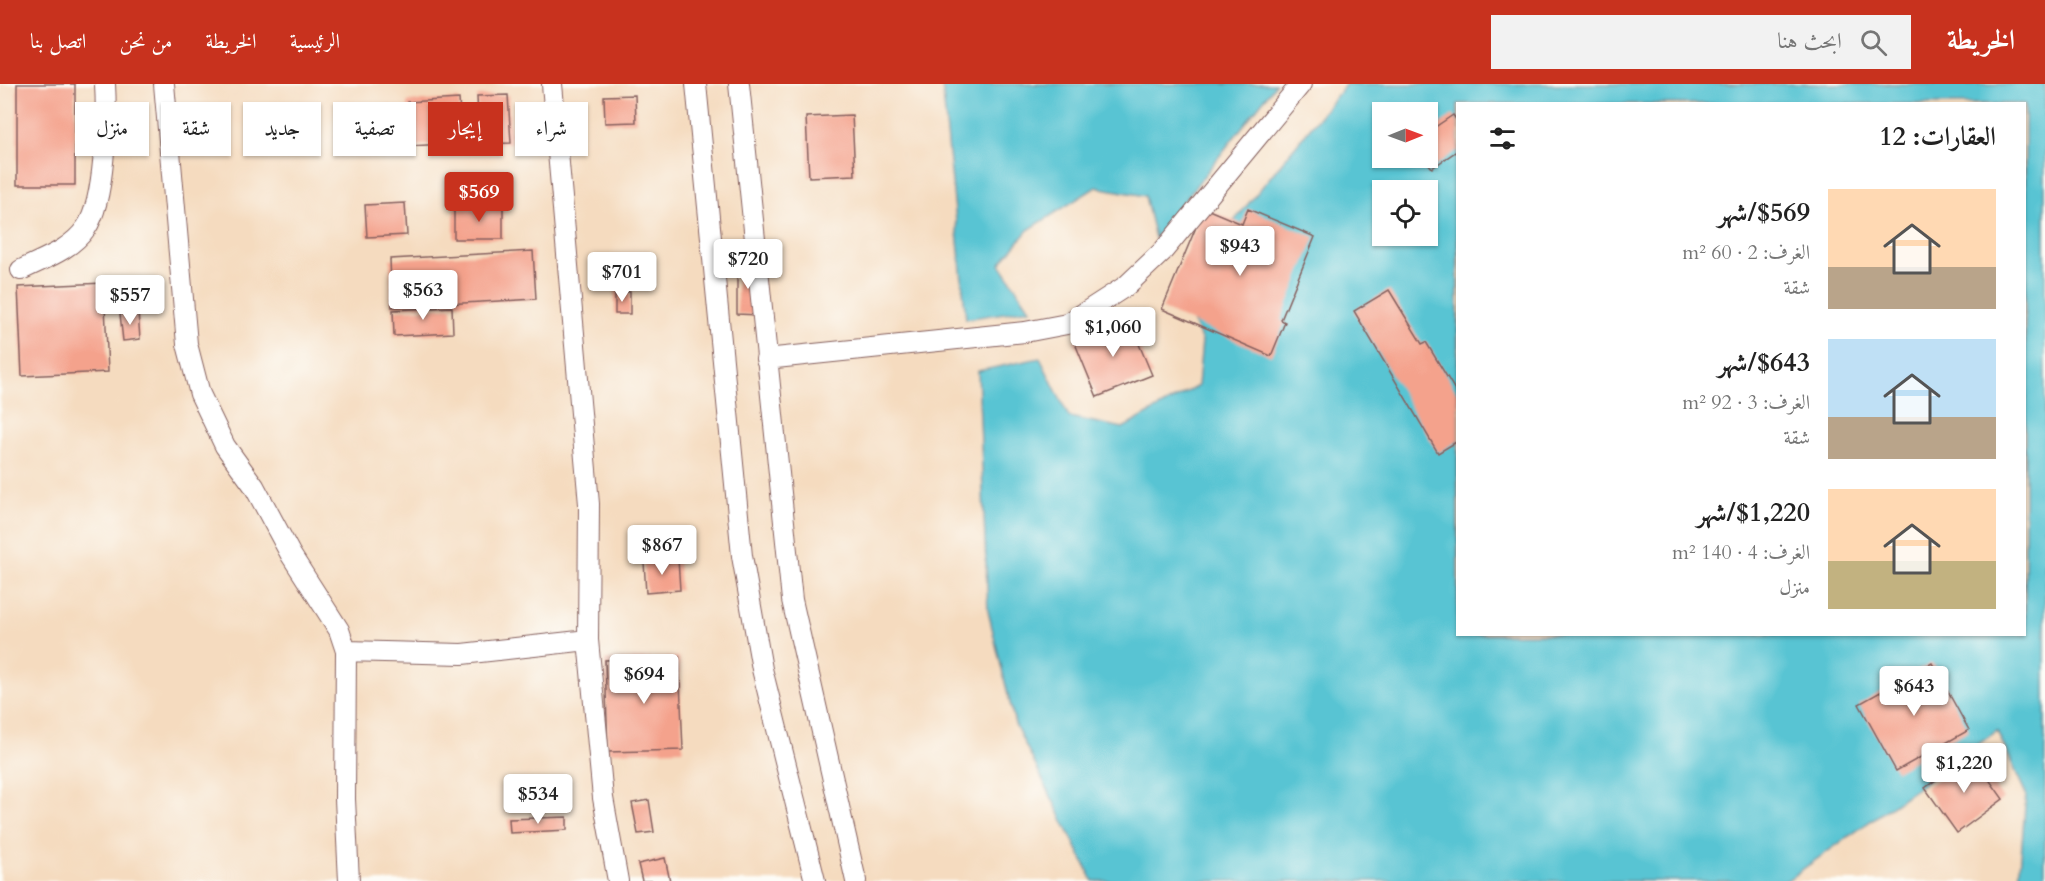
<!DOCTYPE html>
<html lang="ar">
<head>
<meta charset="utf-8">
<style>
	body { margin:0; font-family:Cardo,Amiri,serif; background:#f2f2f2; color:#222; direction:rtl; height:100vh; display:flex; flex-direction:column; font-size:22px; white-space:nowrap }
	* { box-sizing:border-box; margin:0 }
	p { font-size:20px; color:#767676 }
	.icon { flex:none; width:33px; height:33px; fill:none; stroke:currentColor; stroke-width:2; stroke-linecap:round; stroke-linejoin:round }
	.map { position:relative; flex:1; overflow:hidden; direction:ltr }
	.panel { position:absolute; left:1456px; top:18px; width:570px; height:534px; display:flex; flex-direction:column; background:#fff; border-radius:0px; box-shadow:0 2px 4px #0004; direction:rtl }
	.panel>* { flex:none }
	.top-card { position:absolute; left:18px; top:18px; width:570px; height:54px; direction:rtl; display:flex; gap:12px }
	.needle { width:39px; rotate:89deg }
	.tools { position:absolute; left:1372px; top:18px; display:grid; gap:12px }
	.tools a { display:grid; place-items:center; width:66px; height:66px; border-radius:0px; background:#fff; box-shadow:0 2px 4px #0004; font-size:30px }
	.price { position:absolute; translate:-50% -51px; padding:0 14px; border-radius:6px; background:#fff; color:#222; font-size:20px; line-height:39px; filter:drop-shadow(0 2px 3px #0008) }
	.price::after { content:''; position:absolute; left:50%; top:36px; width:18px; height:14px; margin-left:-9px; background:inherit; clip-path:polygon(0 0,100% 0,50% 100%) }
	.price.on { background:#c8321e; color:#fff }
	ul { padding:0; list-style:none }
	li { display:flex; align-items:center; gap:18px; height:150px; padding:0 30px }
	li span { display:grid; place-items:center; flex:none; width:168px; height:120px; border-radius:0px; color:#555 }
	li>.icon { margin-inline-start:auto }
	span .icon { width:72px; height:72px; fill:#fffc; stroke-width:1 }
	li b { font-size:26px }
	h2 { display:flex; justify-content:space-between; align-items:center; height:72px; padding:0 30px; font-size:26px }
	.tag { padding:0 21px; border-radius:0px; background:#fff; box-shadow:0 2px 4px #0004; font-size:21px; line-height:54px }
	.tag.on { background:#c8321e; color:#fff }
	header { display:flex; align-items:center; gap:36px; box-sizing:border-box; height:84px; padding:0 30px; background:#c8321e; color:#fff }
	header strong { font-size:28px }
	nav { display:flex; gap:33px; margin-inline-start:auto; font-size:21px }
	.search { width:420px; height:54px; background:#f2f2f2; display:flex; align-items:center; gap:15px; box-sizing:border-box; padding:0 21px; border-radius:0px; color:#767676; font-size:22px }
	.map>svg:first-child { display:block }
	.water { fill:#58c4d3; stroke:#51727f; stroke-width:1.5; fill-rule:evenodd }
	.building { fill:#f4a28c }
	.lines { fill:none; stroke-linecap:round; stroke-linejoin:round }
	.service-casing { stroke:#86615f; stroke-width:22 }
	.service { stroke:#fff; stroke-width:20 }
</style>
</head>
<body>
<header>
<strong>الخريطة</strong>
<div class="search"><svg class="icon" aria-label="search" viewBox="0 0 24 24"><circle cx="10" cy="10" r="6"/><path d="M15 15l6 6"/></svg>ابحث هنا</div>
<nav><a>الرئيسية</a><a>الخريطة</a><a>من نحن</a><a>اتصل بنا</a></nav>
</header>
<div class="map">
<svg width="2045" height="797" viewBox="0 0 2045 797">
	<rect width="100%" height="100%" fill="#fdfcf7"/>
	<filter id="ink" filterUnits="userSpaceOnUse"><feTurbulence type="fractalNoise" baseFrequency=".0167" numOctaves="2"/><feDisplacementMap in="SourceGraphic" scale="12" xChannelSelector="R" yChannelSelector="G"/><feConvolveMatrix kernelMatrix="1 2 1 2 8 2 1 2 1" color-interpolation-filters="sRGB"/></filter>
	<filter id="wash" filterUnits="userSpaceOnUse"><feTurbulence type="fractalNoise" baseFrequency=".008" numOctaves="4" result="noise"/><feDisplacementMap in="SourceGraphic" scale="24" xChannelSelector="R" yChannelSelector="G"/><feGaussianBlur stdDeviation="1.35" result="paint"/><feColorMatrix in="noise" values="0 0 0 0 0 0 0 0 0 0 0 0 0 0 0 0 0 1.4 0 .05"/><feComposite in="paint" operator="in"/></filter>
	<g filter="url(#wash)">
		<rect width="100%" height="100%" fill="#f5dbbf"/>
		<path class="water" d="M942 0H1276L1155 154 1145 112 1096 103 1028 146 1000 180 1030 225 966 235Z
			M1346 0H2045V797H2019L2026 710 1997 647 1786 797H1093L1015 640 988 527 978 287 1040 274 1069 333 1123 344 1198 302 1202 257 1178 206ZM1458 20H2025V550H1458ZM1383 28H1428V74H1383ZM1383 106H1428V152H1383Z"/>
		<g id="blocks">
			<path class="building" d="M17 0H75V101H17Z
				M508 11 511 59 479 60 477 12Z
				M635 11 636 38 605 39 604 12Z
				M459 15 462 59 410 62 407 18Z
				M370 20 372 66 339 67 337 21Z
				M391 21 398 57 380 60 374 24Z
				M852 31 855 91 809 93 806 33Z
				M1453 31 1458 38V66L1432 84 1424 74H1428V48Z
				M405 119 407 151 367 153 365 121Z
				M503 123V155H454V124Z
				M1204 124 1242 140 1248 125 1315 153 1281 236 1285 238 1271 272 1162 225Z
				M533 167 536 215 392 223 390 175Z
				M737 182 759 183V231L737 230Z
				M104 199 108 288 22 292 18 203Z
				M1389 206 1422 260 1426 258 1458 311V357L1438 369 1354 227Z
				M615 207 630 208V230H615Z
				M452 223 453 249 394 252 393 226Z
				M138 228 140 255 123 257 120 230Z
				M1128 234 1152 291 1097 313 1074 257Z
				M678 475 680 506 646 509 644 478Z
				M679 573 683 666 608 668 605 576Z
				M1932 579 1969 646 1896 687 1859 620Z
				M1971 670 2003 715 1957 749 1925 704Z
				M649 716 654 748 638 750 632 719Z
				M567 733V746L510 749 509 735Z
				M665 774 670 797H642L638 780Z"/>
		</g>
	</g>
	<g filter="url(#ink)">
		<use href="#blocks" fill-opacity="0" stroke="#86615f" stroke-width="1.5"/>
		<g class="lines">
			<g class="service-casing">
				<path id="service" d="M164 0 187 260 200 310 225 362 254 402 291 471 339 546 346 567 462 570 588 556
					M552 0 589 420 588 556 603 714 618 797
					M696 0 742 472 762 585 815 797
					M739 0 792 516 856 797
					M21 186C43 175 71 166 86 144 105 117 107 34 105 0
					M766 275 1025 248 1067 240 1126 202 1163 167 1301 0
					M346 567 345 715 349 797"/>
			</g>
			<use href="#service" class="service"/>
		</g>
	</g>
</svg>
<div class="tools">
<a><svg class="needle" viewBox="-14 -14 28 28"><path d="M0-13l5 13h-10z" fill="#e53935"/><path d="M0 13l5-13h-10z" fill="#767676"/></svg></a>
<a><svg class="icon" aria-label="locate" viewBox="0 0 24 24"><circle cx="12" cy="12" r="6"/><path d="M12 2v4M12 18v4M2 12h4M18 12h4"/></svg></a>
</div>
<b class="price on" style="left:479px;top:139px">$569</b>
<b class="price" style="left:1240px;top:193px">$943</b>
<b class="price" style="left:748px;top:206px">$720</b>
<b class="price" style="left:622px;top:219px">$701</b>
<b class="price" style="left:423px;top:237px">$563</b>
<b class="price" style="left:130px;top:242px">$557</b>
<b class="price" style="left:1113px;top:274px">$1,060</b>
<b class="price" style="left:662px;top:492px">$867</b>
<b class="price" style="left:644px;top:621px">$694</b>
<b class="price" style="left:1914px;top:633px">$643</b>
<b class="price" style="left:1964px;top:710px">$1,220</b>
<b class="price" style="left:538px;top:741px">$534</b>
<div class="top-card">
<a class="tag">شراء</a>
<a class="tag on">إيجار</a>
<a class="tag">تصفية</a>
<a class="tag">جديد</a>
<a class="tag">شقة</a>
<a class="tag">منزل</a>
</div>
<section class="panel">
<h2>العقارات: 12<svg class="icon" aria-label="filters" viewBox="0 0 24 24"><path d="M4 7h16M4 17h16"/><circle cx="9" cy="7" r="2"/><circle cx="15" cy="17" r="2"/></svg></h2>
<ul>
<li><span style="background:linear-gradient(#ffd9b3 65%,#b9a48a 0)"><svg class="icon" aria-label="home" viewBox="0 0 24 24"><path d="M3 11l9-7 9 7M6 9v11h12V9"/></svg></span><div><b>$569/شهر</b><p>الغرف: 2 · 60 m²</p><p>شقة</p></div></li>
<li><span style="background:linear-gradient(#bfe0f5 65%,#b9a48a 0)"><svg class="icon" aria-label="home" viewBox="0 0 24 24"><path d="M3 11l9-7 9 7M6 9v11h12V9"/></svg></span><div><b>$643/شهر</b><p>الغرف: 3 · 92 m²</p><p>شقة</p></div></li>
<li><span style="background:linear-gradient(#ffd9b3 60%,#c2b280 0)"><svg class="icon" aria-label="home" viewBox="0 0 24 24"><path d="M3 11l9-7 9 7M6 9v11h12V9"/></svg></span><div><b>$1,220/شهر</b><p>الغرف: 4 · 140 m²</p><p>منزل</p></div></li>
</ul>
</section>
</div>
</body>
</html>
